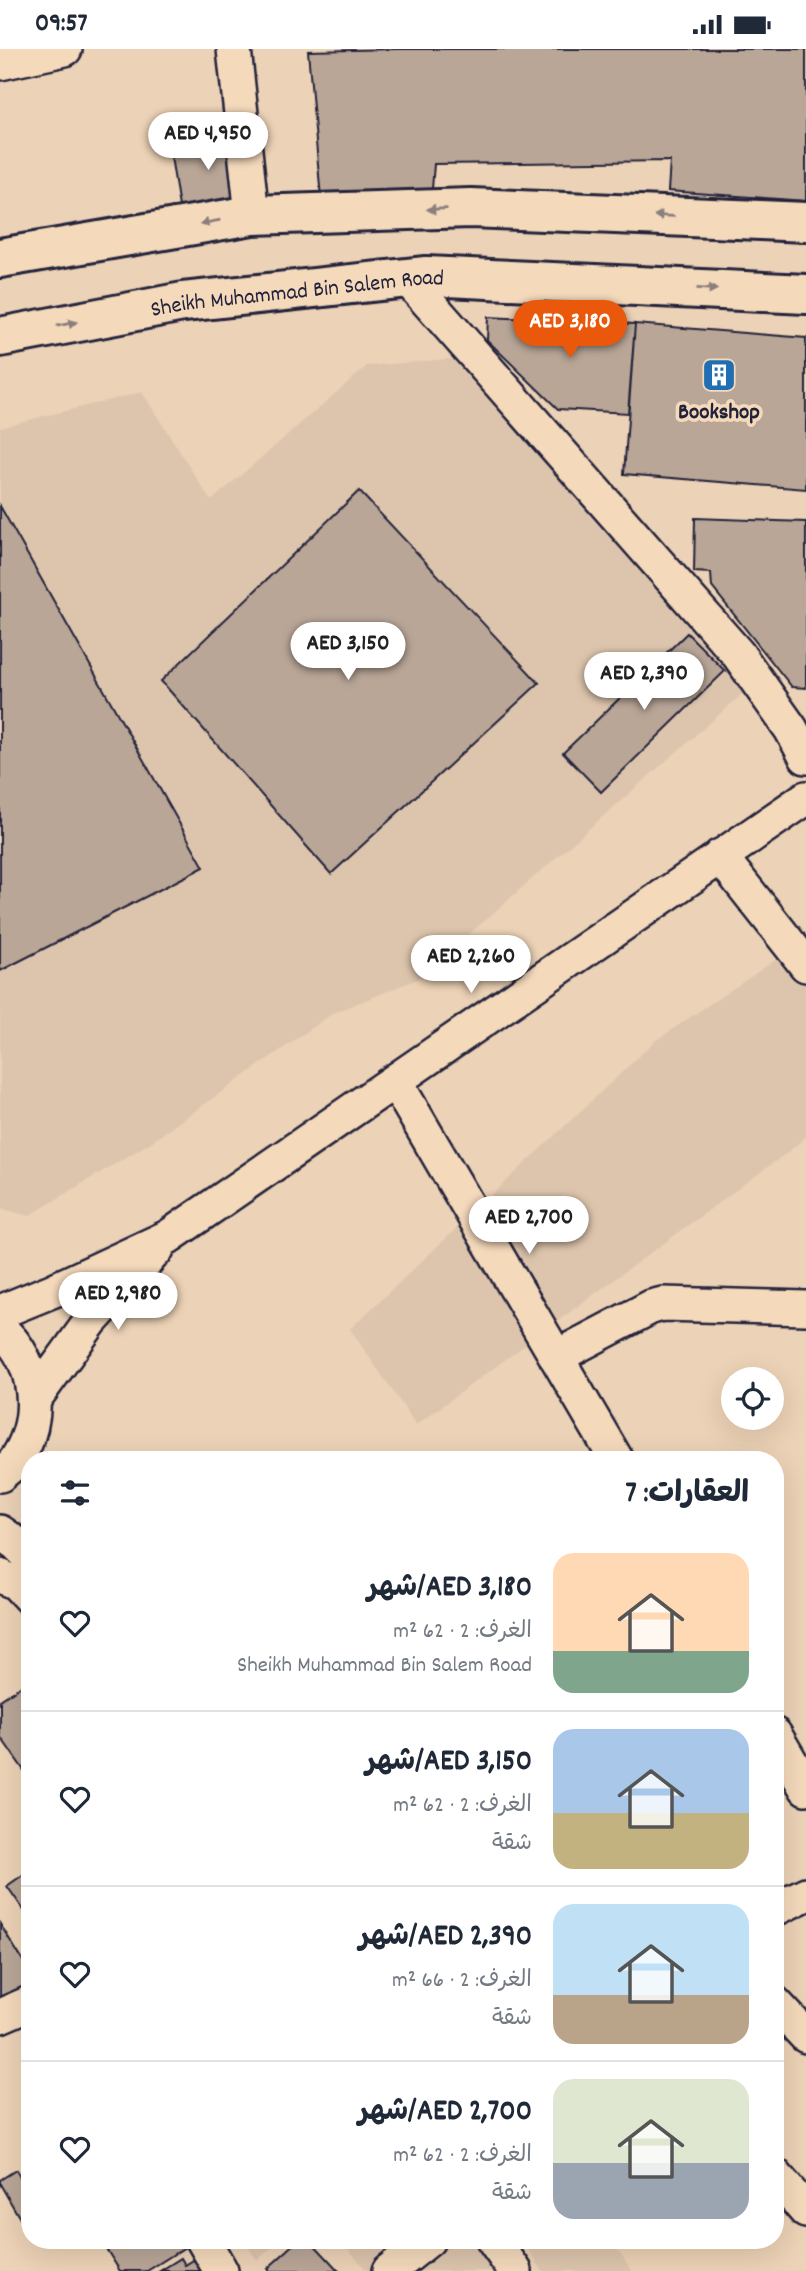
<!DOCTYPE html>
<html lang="ar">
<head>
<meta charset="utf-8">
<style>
	body { margin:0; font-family:Dekko,"Playpen Sans Arabic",sans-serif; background:#f2f2f3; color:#1f2937; direction:rtl; height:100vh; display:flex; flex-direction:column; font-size:26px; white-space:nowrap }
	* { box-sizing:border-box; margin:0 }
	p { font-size:23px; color:#747a83 }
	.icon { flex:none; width:38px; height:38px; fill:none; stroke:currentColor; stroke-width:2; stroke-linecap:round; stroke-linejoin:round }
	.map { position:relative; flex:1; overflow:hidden; direction:ltr }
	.side { position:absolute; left:21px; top:1402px; width:763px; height:798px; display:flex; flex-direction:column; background:#fff; border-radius:28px; box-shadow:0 7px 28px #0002; direction:rtl }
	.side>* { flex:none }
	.fabs { position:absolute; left:721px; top:1318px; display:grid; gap:14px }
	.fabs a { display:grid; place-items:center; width:63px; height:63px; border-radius:50%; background:#fff; box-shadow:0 7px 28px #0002; font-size:35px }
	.price { position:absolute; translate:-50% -60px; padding:0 16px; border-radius:24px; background:#fff; color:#222; font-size:23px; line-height:46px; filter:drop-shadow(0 2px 4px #0008) }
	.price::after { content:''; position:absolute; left:50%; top:42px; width:21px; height:16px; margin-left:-10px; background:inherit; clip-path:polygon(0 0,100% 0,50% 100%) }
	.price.current { background:#ea580c; color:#fff }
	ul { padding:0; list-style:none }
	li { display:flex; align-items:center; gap:21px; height:175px; padding:0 35px }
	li+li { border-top:2px solid #e0e1e3 }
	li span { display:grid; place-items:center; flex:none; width:196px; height:140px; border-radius:21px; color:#555 }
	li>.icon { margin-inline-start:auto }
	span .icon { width:84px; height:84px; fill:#fffc; stroke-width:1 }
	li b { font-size:30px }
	h2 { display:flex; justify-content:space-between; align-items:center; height:84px; padding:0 35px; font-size:30px }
	.status { display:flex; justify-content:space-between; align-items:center; height:49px; padding:0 35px; background:#fff; direction:ltr }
	.status svg { height:19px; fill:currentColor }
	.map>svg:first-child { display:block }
	.built { fill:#ddc5ad }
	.building { fill:#b9a697; stroke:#22223b; stroke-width:2 }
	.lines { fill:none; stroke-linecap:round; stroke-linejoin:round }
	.minor-casing { stroke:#22223b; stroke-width:38 }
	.major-casing { stroke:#22223b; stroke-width:44 }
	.minor { stroke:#f4d9bb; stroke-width:33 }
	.major { stroke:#f4d9bb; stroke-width:38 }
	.oneway { fill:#8b7e7b }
	.labels { text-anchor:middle; stroke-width:7; stroke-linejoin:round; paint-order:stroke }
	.street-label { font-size:23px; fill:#22223b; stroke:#f4d9bb }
	.poi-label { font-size:23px; font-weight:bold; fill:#22223b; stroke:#f4d9bb }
</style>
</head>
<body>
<div class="status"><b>09:57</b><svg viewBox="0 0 49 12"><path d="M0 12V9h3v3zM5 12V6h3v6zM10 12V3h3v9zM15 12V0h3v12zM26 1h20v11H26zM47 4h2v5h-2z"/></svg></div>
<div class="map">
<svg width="806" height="2222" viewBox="0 0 806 2222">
	<rect width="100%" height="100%" fill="#ecd2b6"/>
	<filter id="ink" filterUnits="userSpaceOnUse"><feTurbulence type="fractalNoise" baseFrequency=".0143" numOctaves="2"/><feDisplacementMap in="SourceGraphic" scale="14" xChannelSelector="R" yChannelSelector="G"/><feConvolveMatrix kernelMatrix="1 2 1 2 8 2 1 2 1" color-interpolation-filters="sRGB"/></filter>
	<g filter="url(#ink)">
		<path class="built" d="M472 308 747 641 418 930 333 964 151 1093 29 1167 0 1159V378L142 343 211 452 367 317Z
			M793 899 806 906V1087L792 1100 416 1376 350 1280 655 992Z
			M243 2191H281L257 2211Z
			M341 2191H473L500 2222H367Z
			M522 2191H612L632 2222H543Z"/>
		<path class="building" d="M397 0H806V152L668 142 670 112 434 115 432 140 321 149 308 2Z
			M236 84 247 149 180 164 169 95Z
			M488 268 635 275 628 364 558 360 487 291Z
			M635 275 806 289V440L624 425Z
			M359 442 539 634 331 825 161 632Z
			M0 457 204 818 0 922Z
			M695 469 806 473V639L792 638 712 538 711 524 694 523Z
			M687 584 725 622 601 743 563 704Z
			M30 1631V1730L0 1687V1651Z
			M30 1821V1870L7 1837Z
			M0 1875 30 1923V1943L0 1956Z
			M16 2121 22 2132 30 2128V2178L26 2180 0 2135V2131Z
			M109 2191H191L193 2193 147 2222H120L103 2195Z
			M299 2191H310L339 2222H270L268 2219Z
			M200 2207 210 2222H160L181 2209 185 2216Z"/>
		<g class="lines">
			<g class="minor-casing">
				<path id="minor" d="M234 0 252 166
					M0 14 65 0
					M407 229 738 605 791 680 806 708
					M720 807 806 916
					M395 1032 616 1410
					M0 1263 54 1241 168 1188 806 749
					M0 1280C38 1312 44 1370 16 1411 12 1417 5 1421 0 1426
					M556 1308 651 1258 663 1255 806 1259
					M35 1349 91 1272 157 1200
					M0 1483 17 1495 30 1508
					M0 1527 16 1534 30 1549
					M775 1686 806 1739
					M775 1860 806 1845
					M775 1954 806 1987
					M0 1967 30 1954
					M775 2126 806 2162
					M203 2191 221 2222
					M493 2191 515 2222
					M389 2222 428 2191"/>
			</g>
			<g class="major-casing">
				<g id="major">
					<path d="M0 209 252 166 471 159 806 173"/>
					<path id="s1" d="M0 288 183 253 426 227 806 245"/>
				</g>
			</g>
			<use href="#minor" class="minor"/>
			<use href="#major" class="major"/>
		</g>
		<defs><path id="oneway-solid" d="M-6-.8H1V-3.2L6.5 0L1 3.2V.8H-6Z" transform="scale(1.75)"/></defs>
		<g class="oneway">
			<use href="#oneway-solid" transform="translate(437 160) rotate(178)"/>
			<use href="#oneway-solid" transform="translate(664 167) rotate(-178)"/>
			<use href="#oneway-solid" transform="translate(210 173) rotate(170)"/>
			<use href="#oneway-solid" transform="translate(707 240) rotate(3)"/>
			<use href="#oneway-solid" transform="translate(67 275) rotate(-11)"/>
		</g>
	</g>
	<defs>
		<g id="building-square" transform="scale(1.75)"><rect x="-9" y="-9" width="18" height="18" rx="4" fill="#1f6fb2" stroke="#f4d9bb"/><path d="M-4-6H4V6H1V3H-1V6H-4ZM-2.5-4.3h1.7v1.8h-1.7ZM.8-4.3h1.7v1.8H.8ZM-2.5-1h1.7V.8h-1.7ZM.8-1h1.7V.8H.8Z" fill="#fff"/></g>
	</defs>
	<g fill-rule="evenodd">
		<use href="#building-square" x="719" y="326"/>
	</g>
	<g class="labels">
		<g class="street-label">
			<text dy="8" stroke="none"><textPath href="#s1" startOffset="301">Sheikh Muhammad Bin Salem Road</textPath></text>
		</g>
		<g class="poi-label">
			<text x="719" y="369">Bookshop</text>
		</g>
	</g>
</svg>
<div class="fabs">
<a><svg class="icon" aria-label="locate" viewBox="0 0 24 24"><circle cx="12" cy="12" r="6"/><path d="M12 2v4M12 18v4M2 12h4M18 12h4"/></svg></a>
</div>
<b class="price" style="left:208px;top:123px">AED 4,950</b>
<b class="price current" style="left:570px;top:311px">AED 3,180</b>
<b class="price" style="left:348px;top:633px">AED 3,150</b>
<b class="price" style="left:644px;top:663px">AED 2,390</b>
<b class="price" style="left:471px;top:946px">AED 2,260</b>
<b class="price" style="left:529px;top:1207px">AED 2,700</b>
<b class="price" style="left:118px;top:1283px">AED 2,980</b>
<section class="side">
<h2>العقارات: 7<svg class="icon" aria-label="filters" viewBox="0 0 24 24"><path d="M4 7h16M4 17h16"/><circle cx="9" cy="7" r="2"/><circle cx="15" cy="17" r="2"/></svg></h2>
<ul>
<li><span style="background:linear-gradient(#ffd9b3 70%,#7fa58c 0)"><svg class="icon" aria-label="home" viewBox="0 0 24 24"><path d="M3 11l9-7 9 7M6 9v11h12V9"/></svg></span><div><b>AED 3,180/شهر</b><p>الغرف: 2 · 62 m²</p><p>Sheikh Muhammad Bin Salem Road</p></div><svg class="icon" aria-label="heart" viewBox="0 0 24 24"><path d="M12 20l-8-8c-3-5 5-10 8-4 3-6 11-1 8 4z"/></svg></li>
<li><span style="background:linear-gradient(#a9c7e8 60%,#c2b280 0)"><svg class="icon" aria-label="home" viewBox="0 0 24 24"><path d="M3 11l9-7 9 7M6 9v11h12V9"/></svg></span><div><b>AED 3,150/شهر</b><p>الغرف: 2 · 62 m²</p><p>شقة</p></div><svg class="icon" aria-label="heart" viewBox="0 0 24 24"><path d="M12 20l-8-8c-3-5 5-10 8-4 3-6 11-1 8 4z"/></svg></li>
<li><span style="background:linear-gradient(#bfe0f5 65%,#b9a48a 0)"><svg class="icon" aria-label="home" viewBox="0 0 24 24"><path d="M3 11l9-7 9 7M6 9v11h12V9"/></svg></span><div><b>AED 2,390/شهر</b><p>الغرف: 2 · 66 m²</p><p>شقة</p></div><svg class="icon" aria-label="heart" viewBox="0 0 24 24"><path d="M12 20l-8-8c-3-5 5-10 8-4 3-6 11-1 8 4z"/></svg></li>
<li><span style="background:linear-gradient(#dfe7d0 60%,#9aa5b1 0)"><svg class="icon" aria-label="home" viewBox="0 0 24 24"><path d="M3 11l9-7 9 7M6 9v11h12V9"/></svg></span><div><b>AED 2,700/شهر</b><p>الغرف: 2 · 62 m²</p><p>شقة</p></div><svg class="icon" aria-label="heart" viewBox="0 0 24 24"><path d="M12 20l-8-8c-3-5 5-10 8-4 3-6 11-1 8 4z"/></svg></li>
</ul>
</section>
</div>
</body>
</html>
